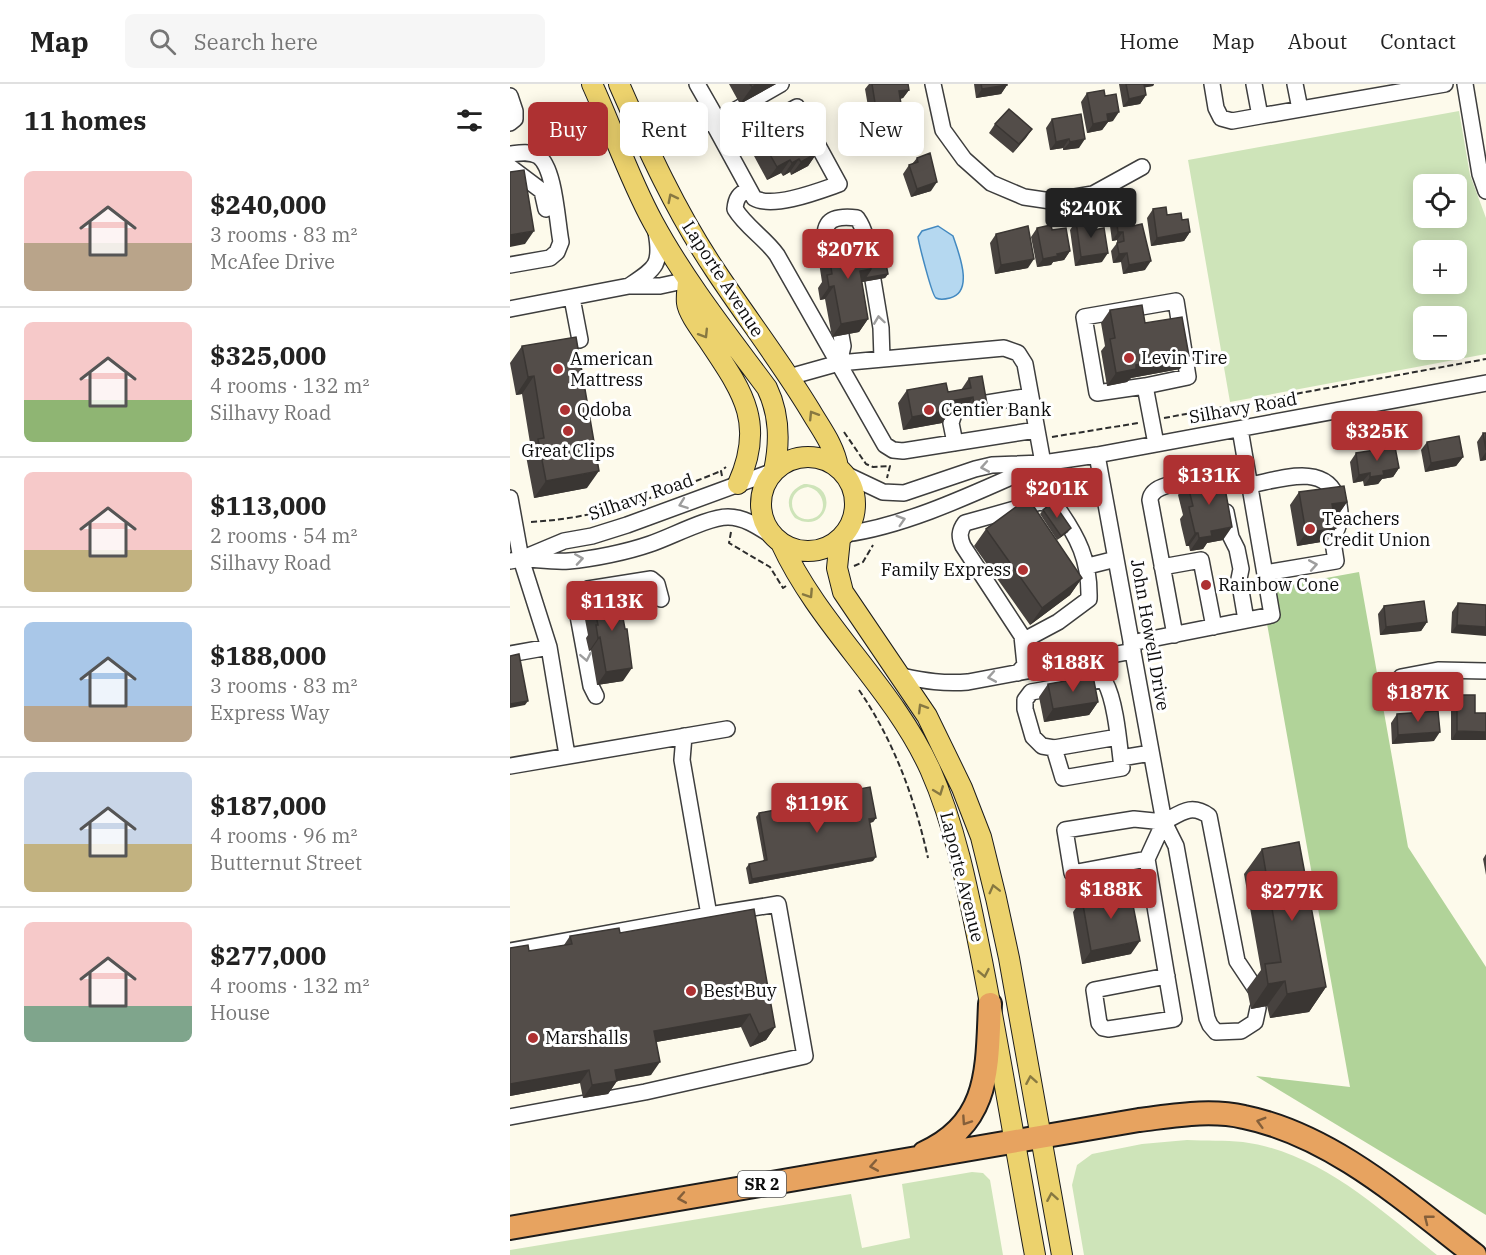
<!DOCTYPE html>
<html lang="en">
<head>
<meta charset="utf-8">
<style>
	body { margin:0; font-family:"IBM Plex Serif",serif; background:#f6f6f6; color:#222; height:100vh; display:flex; flex-direction:column; font-size:22px; white-space:nowrap }
	* { box-sizing:border-box; margin:0 }
	p { font-size:20px; color:#767676 }
	.icon { flex:none; width:33px; height:33px; fill:none; stroke:currentColor; stroke-width:2; stroke-linecap:round; stroke-linejoin:round }
	.map { position:relative; flex:1; overflow:hidden }
	.sheet { display:flex; flex-direction:column; background:#fff; width:510px }
	.sheet>* { flex:none }
	.guide { position:absolute; left:18px; top:18px; width:570px; height:54px; display:flex; gap:12px }
	.controls { position:absolute; left:903px; top:90px; display:grid; gap:12px }
	.controls a { display:grid; place-items:center; width:54px; height:54px; border-radius:9px; background:#fff; box-shadow:0 3px 15px #0003; font-size:30px }
	.price { position:absolute; translate:-50% -51px; padding:0 14px; border-radius:6px; background:#ae3132; color:#fff; font-size:20px; line-height:39px; filter:drop-shadow(0 2px 3px #0008) }
	.price::after { content:''; position:absolute; left:50%; top:36px; width:18px; height:14px; margin-left:-9px; background:inherit; clip-path:polygon(0 0,100% 0,50% 100%) }
	.price.active { background:#222; color:#fff }
	ul { padding:0; list-style:none }
	li { display:flex; align-items:center; gap:18px; height:150px; padding:0 24px }
	li+li { border-top:2px solid #e0e0e0 }
	li span { display:grid; place-items:center; flex:none; width:168px; height:120px; border-radius:9px; color:#555 }
	li>.icon { margin-inline-start:auto }
	span .icon { width:72px; height:72px; fill:#fffc; stroke-width:1 }
	li b { font-size:26px }
	h2 { display:flex; justify-content:space-between; align-items:center; height:72px; padding:0 24px; font-size:26px }
	.tag { padding:0 21px; border-radius:9px; background:#fff; box-shadow:0 3px 15px #0003; font-size:21px; line-height:54px }
	.tag.active { background:#ae3132; color:#fff }
	header { display:flex; align-items:center; gap:36px; box-sizing:border-box; height:84px; padding:0 30px; background:#fff; border-bottom:2px solid #e0e0e0 }
	header strong { font-size:28px }
	nav { display:flex; gap:33px; margin-inline-start:auto; font-size:21px }
	.search { width:420px; height:54px; background:#f6f6f6; display:flex; align-items:center; gap:15px; box-sizing:border-box; padding:0 21px; border-radius:9px; color:#767676; font-size:22px }
	main { display:flex; flex:1; min-height:0 }
	.map>svg:first-child { display:block }
	.green { fill:#cee4b9; fill-rule:evenodd }
	.forest { fill:#b1d399 }
	.water { fill:#b5d8f0; stroke:#4389c0; stroke-width:1.5 }
	.lines { fill:none; stroke-linecap:round; stroke-linejoin:round }
	.minor-casing { stroke:#3e3e3e; stroke-width:18 }
	.major-casing { stroke:#1c1c1c; stroke-width:22 }
	.highway-casing { stroke:#1c1c1c; stroke-width:26 }
	.path { stroke:#2d2d2d; stroke-width:2; stroke-dasharray:6 3; stroke-linecap:butt }
	.minor { stroke:#fff; stroke-width:15 }
	.major { stroke:#ecd26d; stroke-width:20 }
	.highway { stroke:#e7a360; stroke-width:22 }
	.wall { fill:#47423f }
	.shaded-wall { fill:#3a3633 }
	.building { fill:#534d49; stroke:#3a3633; stroke-width:1.5 }
	.oneway { stroke:#877841 }
	.oneway2 { stroke:#9d9d9d }
	.oneway3 { stroke:#845f3a }
	.poi-dot { fill:#ae3132; stroke:#fff; stroke-width:2 }
	.labels { text-anchor:middle; stroke-width:6; stroke-linejoin:round; paint-order:stroke }
	.shield { fill:#fff; stroke:#545454; stroke-width:1.5 }
	.shield-label { font-size:16px; font-weight:bold; fill:#0b0b0b }
	.street-label { font-size:18px; fill:#0b0b0b; stroke:#fff }
	.poi-label { font-size:18px; fill:#0b0b0b; stroke:#fff; text-anchor:start }
</style>
</head>
<body>
<header>
<strong>Map</strong>
<div class="search"><svg class="icon" aria-label="search" viewBox="0 0 24 24"><circle cx="10" cy="10" r="6"/><path d="M15 15l6 6"/></svg>Search here</div>
<nav><a>Home</a><a>Map</a><a>About</a><a>Contact</a></nav>
</header>
<main>
<section class="sheet">
<h2>11 homes<svg class="icon" aria-label="filters" viewBox="0 0 24 24"><path d="M4 7h16M4 17h16"/><circle cx="9" cy="7" r="2"/><circle cx="15" cy="17" r="2"/></svg></h2>
<ul>
<li><span style="background:linear-gradient(#f6c9c9 60%,#b9a48a 0)"><svg class="icon" aria-label="home" viewBox="0 0 24 24"><path d="M3 11l9-7 9 7M6 9v11h12V9"/></svg></span><div><b>$240,000</b><p>3 rooms · 83 m²</p><p>McAfee Drive</p></div></li>
<li><span style="background:linear-gradient(#f6c9c9 65%,#8fb573 0)"><svg class="icon" aria-label="home" viewBox="0 0 24 24"><path d="M3 11l9-7 9 7M6 9v11h12V9"/></svg></span><div><b>$325,000</b><p>4 rooms · 132 m²</p><p>Silhavy Road</p></div></li>
<li><span style="background:linear-gradient(#f6c9c9 65%,#c2b280 0)"><svg class="icon" aria-label="home" viewBox="0 0 24 24"><path d="M3 11l9-7 9 7M6 9v11h12V9"/></svg></span><div><b>$113,000</b><p>2 rooms · 54 m²</p><p>Silhavy Road</p></div></li>
<li><span style="background:linear-gradient(#a9c7e8 70%,#b9a48a 0)"><svg class="icon" aria-label="home" viewBox="0 0 24 24"><path d="M3 11l9-7 9 7M6 9v11h12V9"/></svg></span><div><b>$188,000</b><p>3 rooms · 83 m²</p><p>Express Way</p></div></li>
<li><span style="background:linear-gradient(#c9d6e8 60%,#c2b280 0)"><svg class="icon" aria-label="home" viewBox="0 0 24 24"><path d="M3 11l9-7 9 7M6 9v11h12V9"/></svg></span><div><b>$187,000</b><p>4 rooms · 96 m²</p><p>Butternut Street</p></div></li>
<li><span style="background:linear-gradient(#f6c9c9 70%,#7fa58c 0)"><svg class="icon" aria-label="home" viewBox="0 0 24 24"><path d="M3 11l9-7 9 7M6 9v11h12V9"/></svg></span><div><b>$277,000</b><p>4 rooms · 132 m²</p><p>House</p></div></li>
</ul>
</section>
<div class="map">
<svg width="976" height="1171" viewBox="0 0 976 1171">
	<rect width="100%" height="100%" fill="#fdfaeb"/>
	<path class="green" d="M949 27 960 91 976 134V270L720 318 678 76ZM946 100V134H914V100ZM946 166V200H914V166ZM946 232V266H914V232Z
		M294 400C332 400 317 453 285 434 274 421 278 406 294 400ZM298 403C315 406 320 432 300 435 279 438 274 406 298 403Z
		M677 1056C696 1057 715 1056 733 1058 809 1068 869 1125 927 1171H574L562 1101 567 1081 582 1070 632 1060Z
		M462 1088 473 1089 480 1096 493 1171H0V1166L341 1110 352 1164 400 1154 392 1100Z"/>
	<path class="forest" d="M849 488 898 763 976 883V1131L746 992 840 1003 751 506Z"/>
	<path class="water" d="M428 142 443 152C448 167 465 208 440 214 436 215 430 216 426 214 422 212 409 160 408 153L412 147Z"/>
	<g class="lines">
		<g class="minor-casing">
			<path id="minor" d="M187 0 203 28V39L244 114C263 125 309 107 329 100L287 23 216 62
				M423 0 433 46 454 75 481 99 514 113 541 117 583 110 632 83
				M702 0 706 24 711 34 722 37 750 32
				M744 0 750 32 935 0
				M785 0 790 25
				M955 0 970 90 976 107
				M0 12 5 27V35L0 39
				M139 68 190 40 203 39 271 0
				M0 70C9 69 19 67 28 72 45 83 47 138 51 158L47 168 40 174 0 181
				M0 83 32 107 36 125
				M239 105C229 110 226 114 225 125 236 143 255 154 267 171L375 361 383 366 393 367 526 346
				M317 170C312 143 314 130 347 134 357 148 358 165 360 181
				M363 196 371 244 372 275
				M119 202C146 184 152 181 146 148
				M62 214 70 256
				M0 225 119 202H150L178 196
				M329 279 333 262 331 251
				M279 293 329 279 494 264 508 269 515 280 533 379
				M635 302 587 309 574 233 666 217 678 293 635 302 646 360
				M465 321 520 312
				M445 327 441 339 445 359
				M587 371 654 738
				M335 390 373 408 394 409 465 385 482 381 533 379 587 371 976 299
				M740 401C768 396 817 377 828 417 832 431 830 441 823 453
				M0 414 11 475 39 563
				M530 418 546 422C568 453 580 476 579 515L548 538 518 554 512 552 453 462C449 453 449 447 455 439Z
				M716 428 721 453 727 465 731 485 729 495 736 536
				M335 450C397 442 469 407 526 382
				M17 475C31 476 45 478 59 477 83 475 117 468 140 460 161 453 198 433 218 433 235 433 250 444 264 453
				M0 477 11 475 54 457 82 452 117 441 264 387
				M578 482 606 475
				M652 483 691 476 704 543
				M755 489 826 477 821 445
				M665 551 640 416C642 398 679 398 695 396
				M621 559 762 531 730 345
				M0 570 39 563 57 671
				M508 589 515 581 512 552
				M392 592C415 597 434 600 458 598L623 567
				M891 593 928 586 976 587
				M86 612 81 602 66 521 68 510 78 505 141 495 147 500 151 515
				M544 664 532 662 523 653 515 625V616L521 608 589 596 595 598C606 618 609 660 612 684L553 694 544 664 608 653
				M611 674 641 669
				M0 682 217 645
				M654 738 624 735 555 746 562 789 637 775 664 935 598 945 593 944 589 939 584 906 657 892
				M637 775 654 738
				M0 867 199 831 172 676 174 652
				M745 904 727 877 699 732C681 719 671 729 654 738L666 762 697 934 700 941 706 948 731 947 745 938 748 924
				M0 1033 135 1008 295 972 268 820 199 831"/>
		</g>
		<g class="major-casing">
			<path id="major" d="M82 0C103 46 119 94 143 138 175 197 217 250 257 304 270 331 270 358 264 387
				M109 0C137 64 166 128 205 186 236 233 271 278 300 326 311 345 324 361 328 383
				M178 196C178 203 176 212 177 219 178 229 192 247 198 256 232 307 256 338 228 400
				M251 420a47 47 0 1 1 94 0a47 47 0 1 1-94 0Z
				M330 455 327 484 333 508 417 632 452 704 471 753 486 814 499 874 552 1171
				M271 459C309 542 382 602 420 685 447 746 459 812 472 877 491 975 507 1073 525 1171"/>
		</g>
		<g class="highway-casing">
			<path id="highway" d="M414 1069C481 1039 477 983 480 920
				M0 1144 629 1036C663 1032 699 1025 734 1033 822 1051 895 1117 965 1171"/>
		</g>
		<path class="path" d="M654 334 976 275
			M334 348 356 380 363 383 380 382 377 394
			M542 353 628 339
			M212 392 211 387 216 383
			M21 438C90 434 147 413 211 387
			M221 448 219 459 260 483 273 504 276 502
			M344 482 353 478 363 461
			M349 606C384 657 405 715 418 774"/>
		<use href="#minor" class="minor"/>
		<use href="#major" class="major"/>
		<use href="#highway" class="highway"/>
	</g>
	<path class="wall" d="M219 0H266L230 20Z
		M359 0H398L399 6 393 14 390 15 385 29 360 34 355 5Z
		M464 0H497V1L491 10 466 14Z
		M609 0H644L643 2 635 3 636 11 630 20 613 23Z
		M577 9 595 12 603 37 598 38 592 46 577 49 571 18Z
		M542 35 569 64 553 66V64L540 66 536 44Z
		M376 37 394 40 405 68 387 72 386 69 375 71 374 67 365 69 362 59 368 50 371 49 370 45Z
		M485 40 522 45 503 69 479 49Z
		M246 46 307 69 298 82 281 91 280 88 273 92 271 89 257 96 237 59Z
		M407 74 421 107 401 113 393 90 399 81 402 80Z
		M643 125 672 136 680 148 674 157 641 162 637 134Z
		M606 133 623 142 635 186 613 190 611 178 603 179 601 167 607 159V156L602 157 600 142Z
		M566 137 584 146 592 178 565 182 560 146Z
		M527 144 542 146 560 167 554 176 543 178 541 181 527 183 521 153Z
		M486 150 518 184 485 190 480 159Z
		M317 159 360 177 378 190 375 194 352 198 358 235 349 248 322 253 315 215 310 216 308 204 312 198 308 172Z
		M600 226 635 239 670 285 621 294 617 298 597 302 591 267 595 262 591 239Z
		M12 262 77 404 24 414 16 372 21 365 12 310 6 311 0 279Z
		M459 294 468 333 455 335 454 326 440 328 432 339 393 346 388 319 397 306 438 308 451 306Z
		M973 349H976V376L970 377 967 358Z
		M917 358 953 373 946 382 915 388 911 366Z
		M846 369 889 384 883 393 872 395 868 400 854 402 853 397 843 399 840 378Z
		M677 398 713 456 697 459 693 465 680 467 679 462H676L671 441 670 435 673 431 668 411Z
		M789 408 837 418 828 431H824L826 444 817 457 787 462 780 421Z
		M533 426 558 448 547 456 530 430Z
		M476 445 572 494 560 511 520 541 464 462Z
		M82 512 113 597 87 601 81 566 79 567 76 554 78 551 73 525Z
		M948 519 976 521 941 549 942 528Z
		M874 522 917 538 911 547 870 551 868 530Z
		M538 600 588 618 579 631 534 638 529 613Z
		M947 611 965 629 941 656V620Z
		M887 630 924 657 882 660 881 639Z
		M327 709 366 734 363 738 360 739 363 777 239 800 236 784 239 780 254 777 246 733 249 729 324 715V713Z
		M752 765 816 903 799 928 760 934 757 922 741 925 737 905 751 886 734 790Z
		M976 770V791L973 775Z
		M572 815 621 870 572 880 563 828Z
		M110 849 265 943 256 956 240 963 231 943 146 958 141 991 107 997 98 1010 73 1014 70 999 0 1012V864L19 867 54 861 60 852Z"/>
	<path class="shaded-wall" d="M248 0H266L230 20 242 3Z
		M630 0H644L643 2 627 5Z
		M497 1 491 10 466 14 472 5Z
		M399 6 393 14 383 16 389 7Z
		M636 11 630 20 613 23 619 15Z
		M391 20 385 29 360 34 366 25Z
		M609 28 603 37 598 38 592 46 577 49 583 40 597 30Z
		M522 45 516 54 503 69 509 60Z
		M559 55 553 64 540 66 546 58Z
		M575 55 569 64 553 66 560 58Z
		M380 58 374 67 365 69 371 60Z
		M411 59 405 68 387 72 393 64Z
		M392 60 386 69 375 71 381 63Z
		M307 69 298 82 281 91 291 78Z
		M289 75 280 88 273 92 282 79Z
		M280 76 271 89 257 96 267 83Z
		M427 98 421 107 401 113 407 105Z
		M24 147 15 160 0 163V151Z
		M608 148H613L607 156 602 157Z
		M680 148 674 157 641 162 647 154Z
		M560 167 554 176 543 178 541 181 527 183 533 175 547 170Z
		M598 169 592 178 565 182 571 173Z
		M617 169 611 178 603 179 609 170Z
		M524 175 518 184 485 190 491 181Z
		M641 177 635 186 613 190 619 181Z
		M361 185 378 190 375 194 341 200 350 187Z
		M324 202 315 215 310 216 319 203Z
		M358 235 349 248 322 253 331 240Z
		M679 272 670 285 621 294 617 298 597 302 606 289 626 281Z
		M24 292 12 310 6 311 18 293Z
		M463 313 454 326 440 328 432 339 393 346 402 333 439 317Z
		M477 320 468 333 455 335 464 322Z
		M976 368V376L970 377Z
		M953 373 946 382 915 388 921 379Z
		M889 384 883 393 872 395 868 400 854 402 860 393 873 387Z
		M89 387 77 404 24 414 36 397Z
		M860 389 853 397 843 399 849 391Z
		M837 418 828 431 813 433 822 420Z
		M722 443 713 456 697 459 693 465 680 467 689 454 701 447Z
		M561 444 558 448 547 456 551 452Z
		M826 444 817 457 787 462 796 449Z
		M685 449H688L679 462H676Z
		M572 494 560 511 520 541 532 524Z
		M917 538 911 547 870 551 876 543Z
		M947 541 976 543V552L941 549Z
		M90 553 81 566 79 567 88 554Z
		M122 584 113 597 87 601 96 588Z
		M18 617 15 621 0 624V620Z
		M588 618 579 631 534 638 543 625Z
		M947 647 976 648V656H941Z
		M930 648 924 657 882 660 888 651Z
		M366 734 363 738 356 739 359 735Z
		M366 773 363 777 239 800 242 795Z
		M630 857 621 870 572 880 581 867Z
		M775 897 757 922 741 925 758 900Z
		M816 903 799 928 760 934 777 910Z
		M240 930 231 943 135 960 144 947Z
		M265 943 256 956 240 963 249 950Z
		M150 978 141 991 96 999 105 986Z
		M79 986 70 999 0 1012V1000Z
		M107 997 98 1010 73 1014 82 1001Z"/>
	<path class="building" d="M240 0H248L242 3Z
		M362 0H398L399 6 389 7 391 20 366 25Z
		M471 0H497V1L472 5Z
		M616 0H634L636 11 619 15Z
		M594 6 595 12 606 10 609 28 597 30 598 37 583 40 577 9Z
		M283 25 307 69 291 78 289 75 282 79 280 76 267 83 246 46Z
		M499 25 522 45 509 60 485 40Z
		M571 30 575 55 560 58 559 55 546 58 542 35Z
		M393 33 394 40 397 39 399 46 408 44 411 59 393 64 392 60 381 63 380 58 371 60 368 50 378 47 376 37Z
		M420 69 427 98 407 105 399 81 408 78 407 74Z
		M14 86 24 147 0 151V88Z
		M656 123 657 131 671 129 672 136 678 135 680 148 647 154 643 125Z
		M621 130 623 142 632 140 641 177 619 181 617 169 609 170 607 159 614 157 613 148H608L606 133Z
		M582 135 584 146 594 144 598 169 571 173 566 137Z
		M541 141 542 146 556 144 560 167 547 170 548 172 533 175 527 144Z
		M518 142 524 175 491 181 486 150Z
		M344 154 347 172 359 170 361 185 350 187 358 235 331 240 324 202 319 203 317 191 322 190 317 159Z
		M375 175 378 190 355 194 361 185 360 177Z
		M632 221 635 239 672 233 679 272 626 281V285L606 289 600 255 605 254 600 226Z
		M66 253 89 387 36 397 28 355 34 354 24 292 18 293 12 262Z
		M472 292 477 320 464 322 463 313 439 317 441 326 402 333 397 306 436 299 438 308 461 304 459 294Z
		M973 349H976V366Z
		M949 352 953 373 921 379 917 358Z
		M885 363 889 384 873 387 874 391 860 393V389L849 391 846 369Z
		M708 392 709 394 713 393 722 443 701 447 702 452 689 454 688 449H685L680 428 679 423 683 422 677 398Z
		M834 402 837 418 822 420 826 444 796 449 789 408Z
		M518 414 572 494 532 524 476 445Z
		M543 418 561 444 551 452 533 426Z
		M108 507 115 545H117L122 584 96 588 90 553 88 554 86 541H88L82 512Z
		M914 517 917 538 876 543 874 522Z
		M948 519 976 521V543L947 541Z
		M9 570 18 617 0 620V572Z
		M583 592 588 618 543 625 538 600Z
		M947 611H965V629H976V648L947 647Z
		M928 627 930 648 888 651 887 630Z
		M360 703 366 734 359 735 366 773 242 795 239 780 257 776 249 729 328 714 327 709Z
		M789 758 816 903 777 910 775 897 758 900 755 880 771 878 752 765Z
		M620 806 630 857 581 867 572 815Z
		M244 825 265 943 249 950 240 930 144 947 150 978 105 986 107 997 82 1001 79 986 0 1000V864L18 861 19 867 62 860 60 852 109 844 110 849Z"/>
	<defs><path id="oneway-chevron" d="M-2-3.5L2.5 0L-2 3.5" fill="none" stroke-width="1.6" stroke-linecap="round" stroke-linejoin="round" transform="scale(1.5)"/></defs>
	<g class="oneway">
		<use href="#oneway-chevron" transform="translate(162 114) rotate(-117)"/>
		<use href="#oneway-chevron" transform="translate(194 250) rotate(58)"/>
		<use href="#oneway-chevron" transform="translate(303 331) rotate(-122)"/>
		<use href="#oneway-chevron" transform="translate(299 510) rotate(57)"/>
		<use href="#oneway-chevron" transform="translate(412 624) rotate(-121)"/>
		<use href="#oneway-chevron" transform="translate(429 707) rotate(69)"/>
		<use href="#oneway-chevron" transform="translate(484 805) rotate(-104)"/>
		<use href="#oneway-chevron" transform="translate(474 889) rotate(79)"/>
		<use href="#oneway-chevron" transform="translate(521 996) rotate(-100)"/>
		<use href="#oneway-chevron" transform="translate(542 1113) rotate(-100)"/>
	</g>
	<g class="oneway2">
		<use href="#oneway-chevron" transform="translate(369 236) rotate(-98)"/>
		<use href="#oneway-chevron" transform="translate(475 383) rotate(170)"/>
		<use href="#oneway-chevron" transform="translate(173 420) rotate(160)"/>
		<use href="#oneway-chevron" transform="translate(391 436) rotate(-17)"/>
		<use href="#oneway-chevron" transform="translate(69 475) rotate(-9)"/>
		<use href="#oneway-chevron" transform="translate(803 481) rotate(-10)"/>
		<use href="#oneway-chevron" transform="translate(76 573) rotate(79)"/>
		<use href="#oneway-chevron" transform="translate(482 593) rotate(170)"/>
	</g>
	<g class="oneway3">
		<use href="#oneway-chevron" transform="translate(456 1037) rotate(124)"/>
		<use href="#oneway-chevron" transform="translate(751 1038) rotate(-164)"/>
		<use href="#oneway-chevron" transform="translate(364 1082) rotate(170)"/>
		<use href="#oneway-chevron" transform="translate(172 1114) rotate(170)"/>
		<use href="#oneway-chevron" transform="translate(918 1135) rotate(-142)"/>
	</g>
	<g class="poi-dot">
		<circle cx="619" cy="274" r="6"/>
		<circle cx="48" cy="285" r="6"/>
		<circle cx="55" cy="326" r="6"/>
		<circle cx="419" cy="326" r="6"/>
		<circle cx="58" cy="347" r="6"/>
		<circle cx="800" cy="445" r="6"/>
		<circle cx="513" cy="486" r="6"/>
		<circle cx="696" cy="501" r="6"/>
		<circle cx="181" cy="907" r="6"/>
		<circle cx="23" cy="954" r="6"/>
	</g>
	<g class="labels">
		<rect class="shield" x="228" y="1087" width="48" height="26" rx="4.5"/>
		<g class="shield-label">
			<text x="252" y="1106">SR 2</text>
		</g>
		<g class="street-label">
			<text transform="translate(213 195) rotate(57)" y="6">Laporte Avenue</text>
			<text transform="translate(733 324) rotate(-10)" y="6">Silhavy Road</text>
			<text transform="translate(131 413) rotate(-19)" y="6">Silhavy Road</text>
			<text transform="translate(640 551) rotate(80)" y="6">John Howell Drive</text>
			<text transform="translate(452 793) rotate(76)" y="6">Laporte Avenue</text>
		</g>
		<g class="poi-label">
			<text x="631" y="280">Levin Tire</text>
			<text x="60" y="281">American<tspan x="60" dy="21">Mattress</tspan></text>
			<text x="67" y="332">Qdoba</text>
			<text x="431" y="332">Centier Bank</text>
			<text x="58" y="373" text-anchor="middle">Great Clips</text>
			<text x="812" y="441">Teachers<tspan x="812" dy="21">Credit Union</tspan></text>
			<text x="501" y="492" text-anchor="end">Family Express</text>
			<text x="708" y="507">Rainbow Cone</text>
			<text x="193" y="913">Best Buy</text>
			<text x="35" y="960">Marshalls</text>
		</g>
	</g>
</svg>
<div class="controls">
<a><svg class="icon" aria-label="locate" viewBox="0 0 24 24"><circle cx="12" cy="12" r="6"/><path d="M12 2v4M12 18v4M2 12h4M18 12h4"/></svg></a>
<a>+</a>
<a>−</a>
</div>
<b class="price active" style="left:581px;top:155px">$240K</b>
<b class="price" style="left:338px;top:196px">$207K</b>
<b class="price" style="left:867px;top:378px">$325K</b>
<b class="price" style="left:699px;top:422px">$131K</b>
<b class="price" style="left:547px;top:435px">$201K</b>
<b class="price" style="left:102px;top:548px">$113K</b>
<b class="price" style="left:563px;top:609px">$188K</b>
<b class="price" style="left:908px;top:639px">$187K</b>
<b class="price" style="left:307px;top:750px">$119K</b>
<b class="price" style="left:601px;top:836px">$188K</b>
<b class="price" style="left:782px;top:838px">$277K</b>
<div class="guide">
<a class="tag active">Buy</a>
<a class="tag">Rent</a>
<a class="tag">Filters</a>
<a class="tag">New</a>
</div>
</div>
</main>
</body>
</html>
